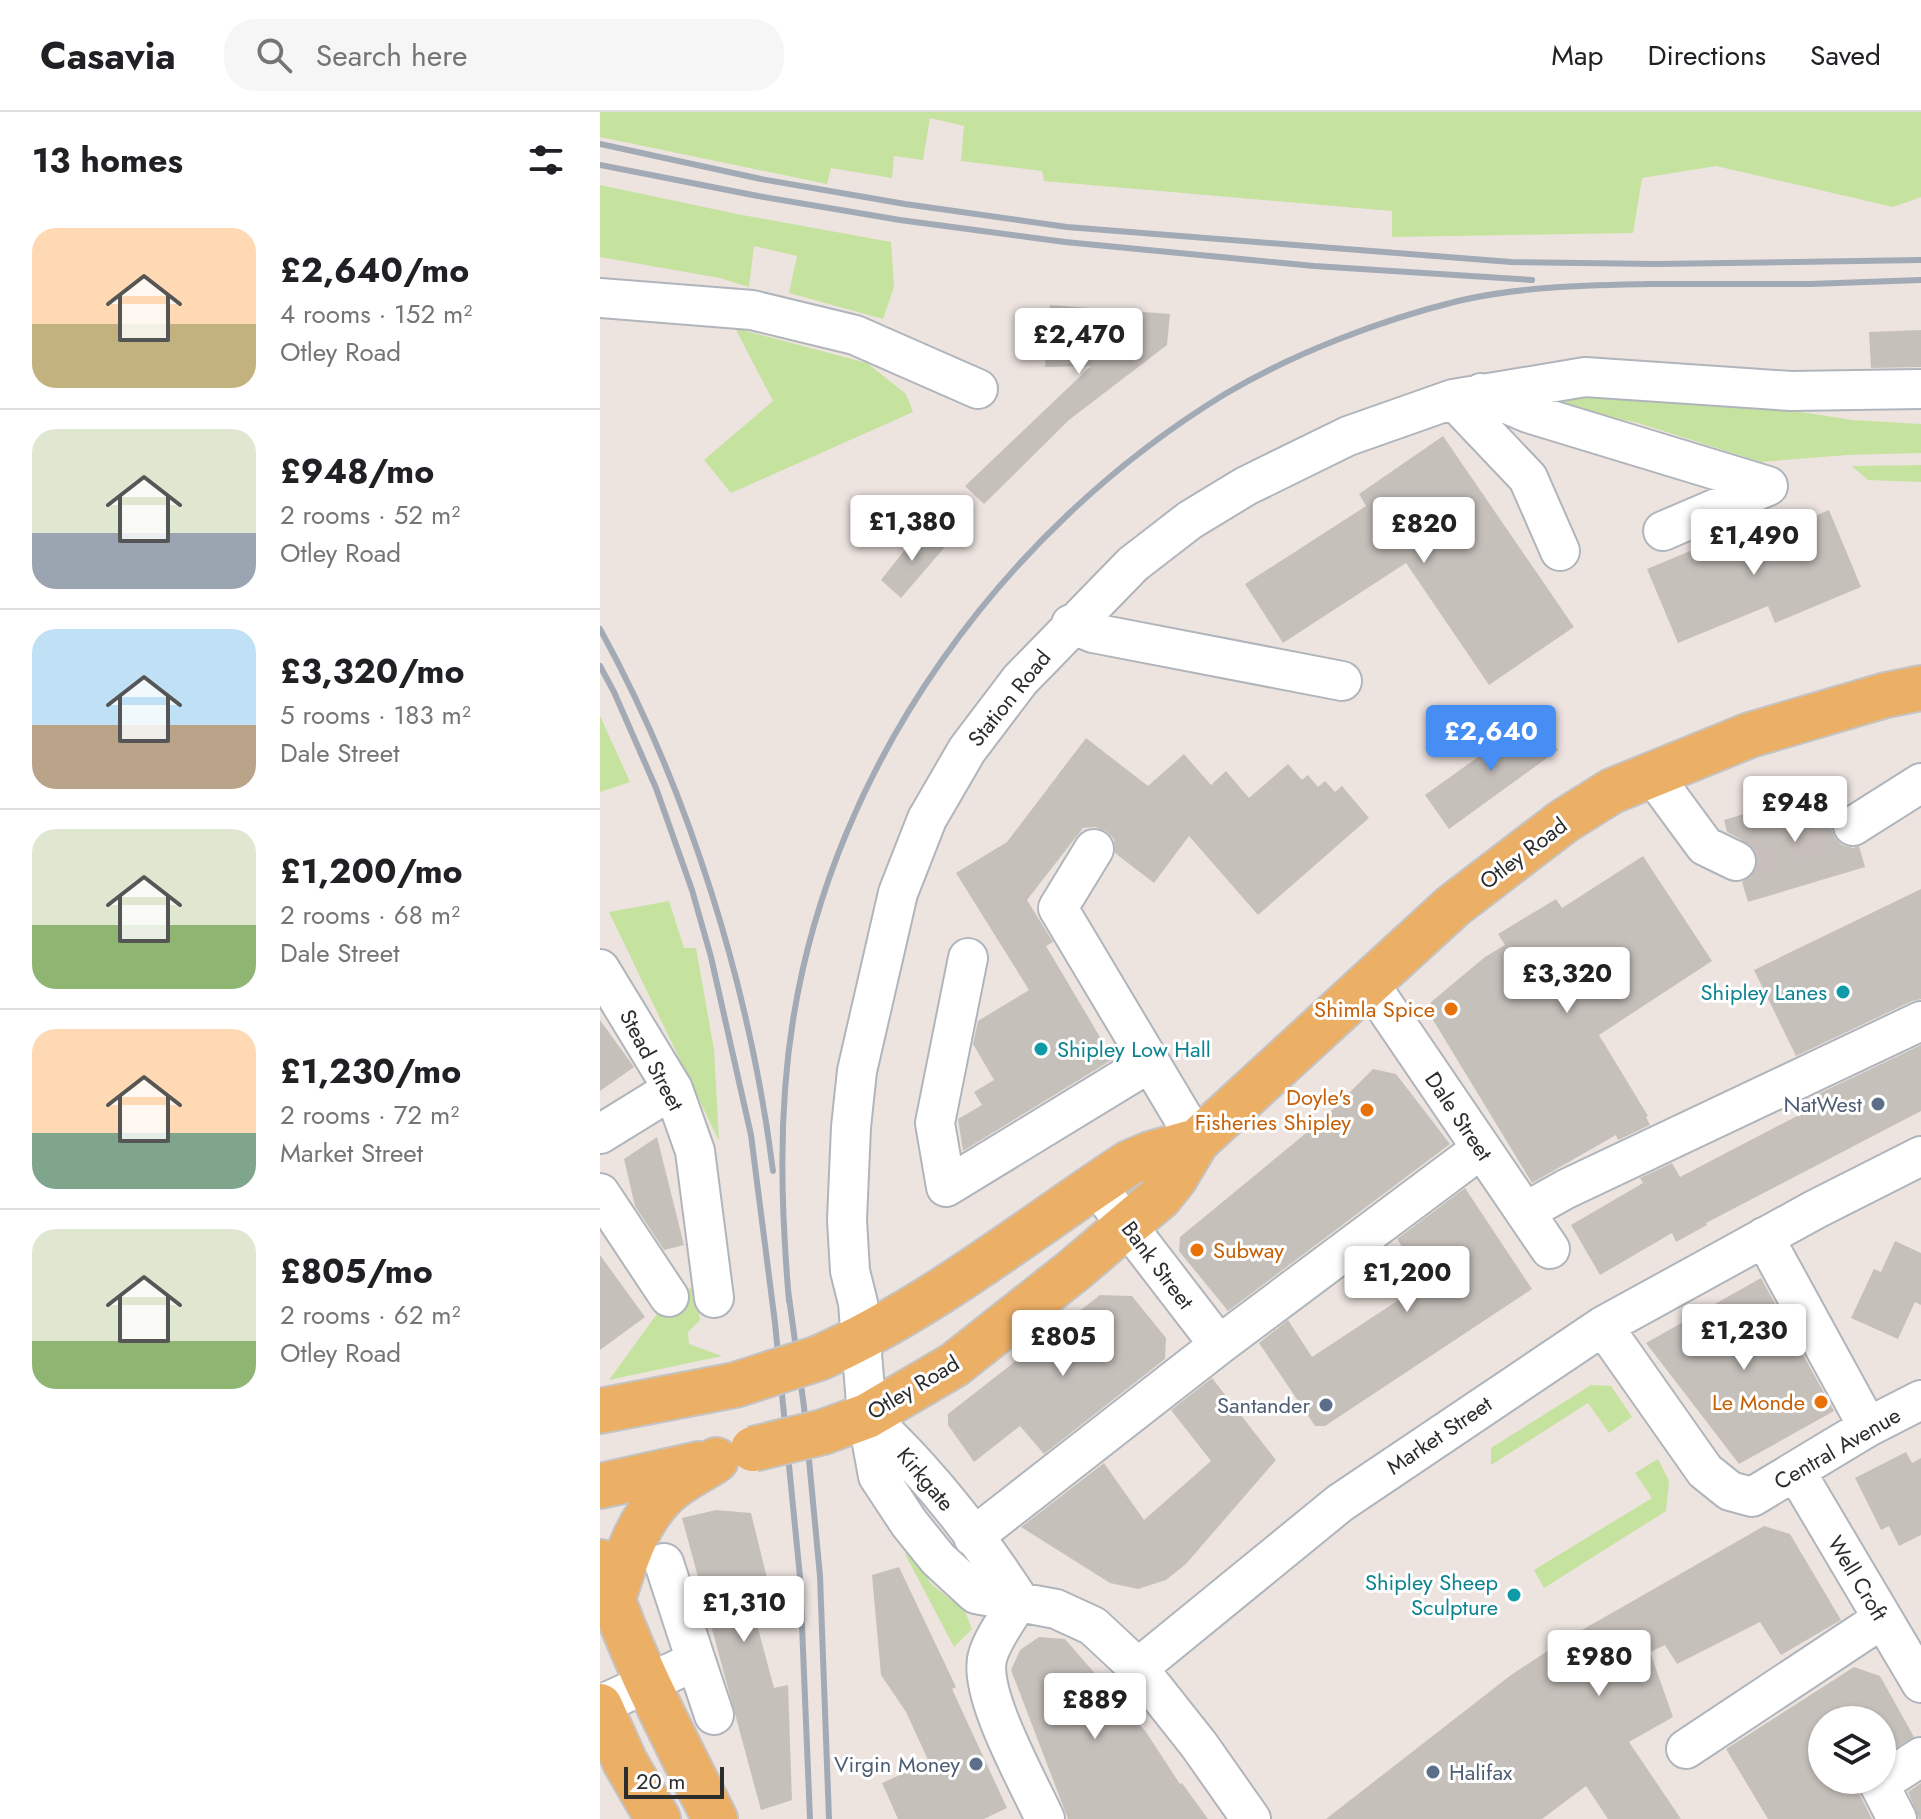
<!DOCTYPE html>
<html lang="en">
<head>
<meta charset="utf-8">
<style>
	body { margin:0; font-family:Jost,sans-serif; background:#f6f6f6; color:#202124; height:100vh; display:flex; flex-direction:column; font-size:30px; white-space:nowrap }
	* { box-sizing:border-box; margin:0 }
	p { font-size:26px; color:#757577 }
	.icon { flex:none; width:44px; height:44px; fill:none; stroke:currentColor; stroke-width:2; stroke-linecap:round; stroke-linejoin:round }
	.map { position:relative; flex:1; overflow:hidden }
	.sheet { display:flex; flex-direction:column; background:#fff; width:600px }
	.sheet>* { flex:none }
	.fabs { position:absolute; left:1208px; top:1594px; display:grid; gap:16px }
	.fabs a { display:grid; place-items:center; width:88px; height:88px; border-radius:50%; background:#fff; box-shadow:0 2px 6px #0004; font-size:40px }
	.scale { position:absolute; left:24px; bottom:20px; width:100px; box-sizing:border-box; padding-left:8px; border:4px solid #2d2d2d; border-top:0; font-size:22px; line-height:28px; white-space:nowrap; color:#2d2d2d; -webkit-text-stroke:6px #fff; paint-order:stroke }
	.price { position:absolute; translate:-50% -68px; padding:0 18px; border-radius:8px; background:#fff; color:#222; font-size:26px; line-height:52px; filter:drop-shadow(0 2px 4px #0008) }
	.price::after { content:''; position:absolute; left:50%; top:48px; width:24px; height:18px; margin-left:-12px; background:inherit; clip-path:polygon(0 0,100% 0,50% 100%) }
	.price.selected { background:#468ef4; color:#fff }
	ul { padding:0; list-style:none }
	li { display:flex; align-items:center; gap:24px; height:200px; padding:0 32px }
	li+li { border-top:2px solid #e0e0e0 }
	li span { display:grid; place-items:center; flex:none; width:224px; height:160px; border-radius:24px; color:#555 }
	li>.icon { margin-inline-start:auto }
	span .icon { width:96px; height:96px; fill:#fffc; stroke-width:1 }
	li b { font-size:34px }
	h2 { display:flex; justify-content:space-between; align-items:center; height:96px; padding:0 32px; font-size:34px }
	header { display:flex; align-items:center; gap:48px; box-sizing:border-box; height:112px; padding:0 40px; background:#fff; border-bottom:2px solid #e0e0e0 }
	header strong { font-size:38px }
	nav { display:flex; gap:44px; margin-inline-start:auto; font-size:28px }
	.search { width:560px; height:72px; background:#f6f6f6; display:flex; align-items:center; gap:20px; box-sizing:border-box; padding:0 28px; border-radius:32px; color:#757577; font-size:30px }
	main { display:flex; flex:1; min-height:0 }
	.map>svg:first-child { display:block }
	.green { fill:#c5e29f }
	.building { fill:#c6c0bb }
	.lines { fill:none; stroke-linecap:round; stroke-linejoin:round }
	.minor-tunnel { stroke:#c7bfbc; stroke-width:38; stroke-dasharray:38 19; stroke-linecap:butt }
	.minor-casing { stroke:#b0b5bc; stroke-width:42 }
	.major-casing { stroke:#c4c4c4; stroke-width:48 }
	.minor { stroke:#fff; stroke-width:38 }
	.major { stroke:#ecaf66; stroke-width:44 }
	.rail { stroke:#a2aab6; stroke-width:6 }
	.major-bridge-casing { stroke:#c4c4c4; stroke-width:48; stroke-linecap:butt }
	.major-bridge { stroke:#ecaf66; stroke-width:44 }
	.culture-dot { fill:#0f9aa8; stroke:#fff; stroke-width:3 }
	.food-dot { fill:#e8710a; stroke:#fff; stroke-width:3 }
	.service-dot { fill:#5c6f8a; stroke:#fff; stroke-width:3 }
	.labels { text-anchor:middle; stroke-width:6; stroke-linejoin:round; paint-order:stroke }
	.street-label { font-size:22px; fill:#2d2d2d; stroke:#fff }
	.culture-label { font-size:22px; fill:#0d838f; stroke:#fff; text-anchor:end }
	.food-label { font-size:22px; fill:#c56008; stroke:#fff; text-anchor:end }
	.service-label { font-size:22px; fill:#4e5e75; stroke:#fff; text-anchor:end }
</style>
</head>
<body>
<header>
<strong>Casavia</strong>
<div class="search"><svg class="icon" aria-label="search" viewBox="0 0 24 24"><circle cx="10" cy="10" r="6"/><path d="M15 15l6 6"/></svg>Search here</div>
<nav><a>Map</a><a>Directions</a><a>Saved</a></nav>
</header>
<main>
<section class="sheet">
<h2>13 homes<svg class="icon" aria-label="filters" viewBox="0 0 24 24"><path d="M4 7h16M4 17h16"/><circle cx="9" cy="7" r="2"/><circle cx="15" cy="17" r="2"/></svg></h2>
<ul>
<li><span style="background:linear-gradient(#ffd9b3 60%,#c2b280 0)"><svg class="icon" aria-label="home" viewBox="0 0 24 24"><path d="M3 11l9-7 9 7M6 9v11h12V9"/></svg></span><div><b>£2,640/mo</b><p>4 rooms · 152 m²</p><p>Otley Road</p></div></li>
<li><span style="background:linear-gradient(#dfe7d0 65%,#9aa5b1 0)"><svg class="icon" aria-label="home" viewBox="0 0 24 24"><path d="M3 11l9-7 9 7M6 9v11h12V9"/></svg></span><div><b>£948/mo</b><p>2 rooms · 52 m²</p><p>Otley Road</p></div></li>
<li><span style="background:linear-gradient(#bfe0f5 60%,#b9a48a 0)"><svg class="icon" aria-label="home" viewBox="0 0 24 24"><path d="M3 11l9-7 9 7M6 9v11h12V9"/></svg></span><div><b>£3,320/mo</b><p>5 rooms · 183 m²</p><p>Dale Street</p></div></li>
<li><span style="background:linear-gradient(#dfe7d0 60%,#8fb573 0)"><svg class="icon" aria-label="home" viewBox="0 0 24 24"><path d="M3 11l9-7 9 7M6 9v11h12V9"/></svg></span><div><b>£1,200/mo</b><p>2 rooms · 68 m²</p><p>Dale Street</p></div></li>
<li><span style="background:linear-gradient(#ffd9b3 65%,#7fa58c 0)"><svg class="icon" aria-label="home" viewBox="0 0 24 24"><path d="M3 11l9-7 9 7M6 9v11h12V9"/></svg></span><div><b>£1,230/mo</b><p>2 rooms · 72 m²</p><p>Market Street</p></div></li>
<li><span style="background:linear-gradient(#dfe7d0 70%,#8fb573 0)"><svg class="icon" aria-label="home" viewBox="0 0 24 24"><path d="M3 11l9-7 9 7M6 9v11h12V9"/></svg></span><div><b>£805/mo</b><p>2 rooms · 62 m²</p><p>Otley Road</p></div></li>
</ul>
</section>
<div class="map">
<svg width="1321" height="1707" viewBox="0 0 1321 1707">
	<rect width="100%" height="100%" fill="#ede4e0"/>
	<path class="green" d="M0 0H1321V85L1293 95 1116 54 1042 66 1033 121 792 125V99L444 69 442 59 361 49 364 14 330 6 323 48 294 44 292 66 231 56 227 72 0 25Z
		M0 73 137 102 291 130 294 175 283 207 189 181 197 144 154 134 149 175 120 166 0 145Z
		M135 216 267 251 306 282 313 300 131 381 104 348 173 289Z
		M987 282 1118 287 1252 308 1321 312V341L1247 343 1161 350 1038 311 936 289Z
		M1321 353V370L1268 368 1252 354Z
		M0 604 30 670 0 680Z
		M69 789 84 836H96L114 938 119 1029 9 800Z
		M94 1173 100 1208 88 1220 89 1232 122 1244 9 1268 59 1199Z
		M991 1273 1011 1274 1032 1305 1009 1321 988 1291 891 1353V1336Z
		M1058 1347 1069 1369 1066 1399 944 1476 934 1458 1052 1386 1035 1361Z
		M305 1442 318 1447 330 1471 365 1499 372 1517 354 1535Z"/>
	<path class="building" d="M450 193 570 202 567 233 469 308 384 392 365 374 491 254 445 255Z
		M1321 218V255L1271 256 1269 220Z
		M843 324 974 515 889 573 806 451 683 531 645 472 766 394 759 382Z
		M1229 398 1261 475 1175 511 1168 494 1078 531 1047 457 1145 416 1151 431Z
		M322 416 344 436 301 486 281 468Z
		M934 605 958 638 849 717 825 683Z
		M486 626 548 674 584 642 611 673 626 659 649 686 688 652 702 668 708 663 718 675 725 669 735 680 742 674 769 706 658 803 589 724 554 771 515 741 514 727 506 719 495 715 483 716 427 788 453 830 446 834 513 947 363 1039 358 1007 382 993 374 980 394 968 373 932 378 909 429 878 356 761 407 730Z
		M1241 673 1247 692 1234 703 1231 716 1235 726 1242 733 1253 736 1259 734 1265 755 1148 790 1142 770 1155 759 1158 747 1155 737 1146 730 1127 720 1124 708Z
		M1043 744 1112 849 999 923 1048 1004 1046 1005 1050 1013 1018 1028 1016 1023 932 1071 830 903 831 890 885 845 905 833 898 822 956 787 962 796Z
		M1321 777V887L1312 889 1196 944 1154 858Z
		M0 908 34 955 0 979Z
		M1321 933V999L1106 1111 1107 1113 1076 1130 1072 1121 1000 1163 971 1113 1043 1071 1040 1066 1072 1051 1080 1065 1220 992 1216 983Z
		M773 957 796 962 850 1032 628 1199 579 1139 580 1125 722 1008Z
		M57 1025 84 1133 64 1138 35 1094 24 1047Z
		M865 1076 932 1177 725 1314H715L659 1231 688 1208 712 1245 826 1170 797 1127Z
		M1295 1129 1321 1141V1193L1315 1190 1298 1227 1251 1206 1274 1157 1281 1160Z
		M0 1143 45 1205 0 1238Z
		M1161 1166 1234 1299 1139 1352 1046 1231Z
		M500 1183 532 1184 566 1226 565 1247 444 1342 420 1314 374 1350 348 1313V1302Z
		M612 1266 676 1348 586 1452 566 1468 538 1477 510 1471 421 1415 504 1351 544 1408 611 1349 571 1298Z
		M1306 1340 1312 1351 1321 1346V1423L1299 1434 1289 1414 1281 1418 1255 1366Z
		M116 1398 151 1401 170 1478 149 1483 174 1576 188 1573 192 1688 161 1698 82 1406Z
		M1164 1414 1190 1422 1241 1508 1181 1543 1160 1510 1077 1552 1065 1533 1050 1540 1073 1605 1029 1630 1081 1707H1008L986 1674 942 1707H726L911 1563 961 1530Z
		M299 1455 356 1575 352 1577 407 1696 384 1707H298L282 1671 329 1650 306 1600 281 1563 272 1463Z
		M439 1525 465 1527 546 1620 580 1672 582 1671 608 1707H468L411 1558 420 1538Z
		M1254 1555 1280 1564 1314 1625 1282 1644V1608H1222V1668H1258L1259 1681 1272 1707H1168L1126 1637Z
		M1321 1671V1707H1319L1308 1680Z"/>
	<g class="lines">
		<path class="minor-tunnel" d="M1136 749 1253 714"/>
		<g class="minor-casing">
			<path id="minor" d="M0 186 152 198 255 223 378 277
				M881 281 928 301 1168 374 1063 419
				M853 287 928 366 960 439
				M471 512 493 521 742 569
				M1052 662 1105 734 1136 749
				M1253 714 1321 671
				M494 737 458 796 597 1029
				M368 846 335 1011 346 1075 549 951
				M0 857 73 977 95 1039 114 1186
				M769 871 950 1137
				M0 1022 73 977
				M496 1073 619 1233
				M0 1081 69 1185
				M925 1100 966 1077 1321 909
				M1164 1125 1268 1315
				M1003 1214 1105 1359 1130 1379 1152 1385 1268 1315 1321 1288
				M267 1304C325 1357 376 1422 419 1488
				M1196 1360 1321 1571
				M373 1425 619 1233 881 1037
				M419 1488C409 1505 394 1524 388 1543 376 1579 429 1671 445 1707
				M96 1549 114 1603
				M538 1556 740 1391 1003 1214 1216 1097 1321 1044
				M0 1593 96 1549 64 1451
				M1086 1637 1282 1507
				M651 1707 599 1633 538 1556 493 1514 456 1497 376 1482 338 1447 309 1411 278 1364 267 1304 258 1191 250 1159 247 1108 251 1015 257 959 298 781 327 707 367 638 420 568 533 452 590 408 646 374 748 324 853 287 985 265 1191 279 1321 277
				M1297 1707 1279 1672 1321 1645"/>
		</g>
		<g class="major-casing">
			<path id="major" d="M219 1246C331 1196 427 1118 529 1051L550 1042 597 1029
				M0 1299 135 1273
				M223 1320 267 1304 354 1253 473 1159 560 1085 575 1066 597 1029 769 871 853 794 964 709 1012 679 1150 623 1286 583 1321 576
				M0 1374 99 1352
				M0 1450C28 1540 73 1623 115 1707
				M12 1490C25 1451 35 1412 64 1383 78 1369 100 1359 116 1348
				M0 1594 25 1650 58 1707"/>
		</g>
		<use href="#minor" class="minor"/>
		<use href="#major" class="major"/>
		<path class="rail" d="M0 32 161 67 305 92 467 115 911 150 1056 152 1321 148
			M0 53 158 84 300 108 465 130 714 154 932 168
			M1044 172H1210L1321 168
			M0 517C89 679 150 876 173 1059
			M0 554 14 580 56 676 92 778 111 845 151 1023 175 1211 200 1465 210 1707
			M188 1178 204 1295 220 1464 229 1707
			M189 1189C181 1096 178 1002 193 908 234 650 404 417 625 282 694 241 781 208 858 189 923 174 989 173 1055 172"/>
		<g class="major-bridge-casing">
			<path id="major-bridge" d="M135 1273 219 1246
				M153 1337 223 1320"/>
		</g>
		<use href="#major-bridge" class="major-bridge"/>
	</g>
	<g class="culture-dot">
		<circle cx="1243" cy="880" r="8"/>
		<circle cx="441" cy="937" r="8"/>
		<circle cx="914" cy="1483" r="8"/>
	</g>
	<g class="food-dot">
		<circle cx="851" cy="897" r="8"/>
		<circle cx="767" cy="998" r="8"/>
		<circle cx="597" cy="1138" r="8"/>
		<circle cx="1221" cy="1290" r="8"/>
	</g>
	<g class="service-dot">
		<circle cx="1278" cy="992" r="8"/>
		<circle cx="726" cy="1293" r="8"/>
		<circle cx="376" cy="1652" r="8"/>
		<circle cx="833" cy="1660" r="8"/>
	</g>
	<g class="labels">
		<g class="street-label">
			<text transform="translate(409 586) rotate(-51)" y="8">Station Road</text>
			<text transform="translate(923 741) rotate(-37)" y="8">Otley Road</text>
			<text transform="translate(52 948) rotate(62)" y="8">Stead Street</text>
			<text transform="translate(859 1004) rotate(56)" y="8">Dale Street</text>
			<text transform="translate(558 1153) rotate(53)" y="8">Bank Street</text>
			<text transform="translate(313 1275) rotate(-31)" y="8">Otley Road</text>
			<text transform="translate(839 1323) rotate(-34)" y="8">Market Street</text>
			<text transform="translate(1237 1336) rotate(-30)" y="8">Central Avenue</text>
			<text transform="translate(326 1367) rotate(50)" y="8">Kirkgate</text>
			<text transform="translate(1258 1466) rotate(59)" y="8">Well Croft</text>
		</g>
		<g class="culture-label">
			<text x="1227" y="888">Shipley Lanes</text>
			<text x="457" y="945" text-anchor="start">Shipley Low Hall</text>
			<text x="898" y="1478">Shipley Sheep<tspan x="898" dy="25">Sculpture</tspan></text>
		</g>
		<g class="food-label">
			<text x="835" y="905">Shimla Spice</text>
			<text x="751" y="993">Doyle's<tspan x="751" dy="25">Fisheries Shipley</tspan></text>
			<text x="613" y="1146" text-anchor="start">Subway</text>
			<text x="1205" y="1298">Le Monde</text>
		</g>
		<g class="service-label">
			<text x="1262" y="1000">NatWest</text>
			<text x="710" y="1301">Santander</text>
			<text x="360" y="1660">Virgin Money</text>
			<text x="849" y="1668" text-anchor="start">Halifax</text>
		</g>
	</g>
</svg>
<div class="fabs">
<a><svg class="icon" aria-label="layers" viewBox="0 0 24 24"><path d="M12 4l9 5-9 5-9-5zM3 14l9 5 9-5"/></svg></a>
</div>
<div class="scale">20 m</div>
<b class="price" style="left:479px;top:264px">£2,470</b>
<b class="price" style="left:312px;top:451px">£1,380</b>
<b class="price" style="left:824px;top:453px">£820</b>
<b class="price" style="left:1154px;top:465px">£1,490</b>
<b class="price selected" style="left:891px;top:661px">£2,640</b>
<b class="price" style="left:1195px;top:732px">£948</b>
<b class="price" style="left:967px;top:903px">£3,320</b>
<b class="price" style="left:807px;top:1202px">£1,200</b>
<b class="price" style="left:1144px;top:1260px">£1,230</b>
<b class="price" style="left:463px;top:1266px">£805</b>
<b class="price" style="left:144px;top:1532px">£1,310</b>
<b class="price" style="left:999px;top:1586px">£980</b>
<b class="price" style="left:495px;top:1629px">£889</b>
</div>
</main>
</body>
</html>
